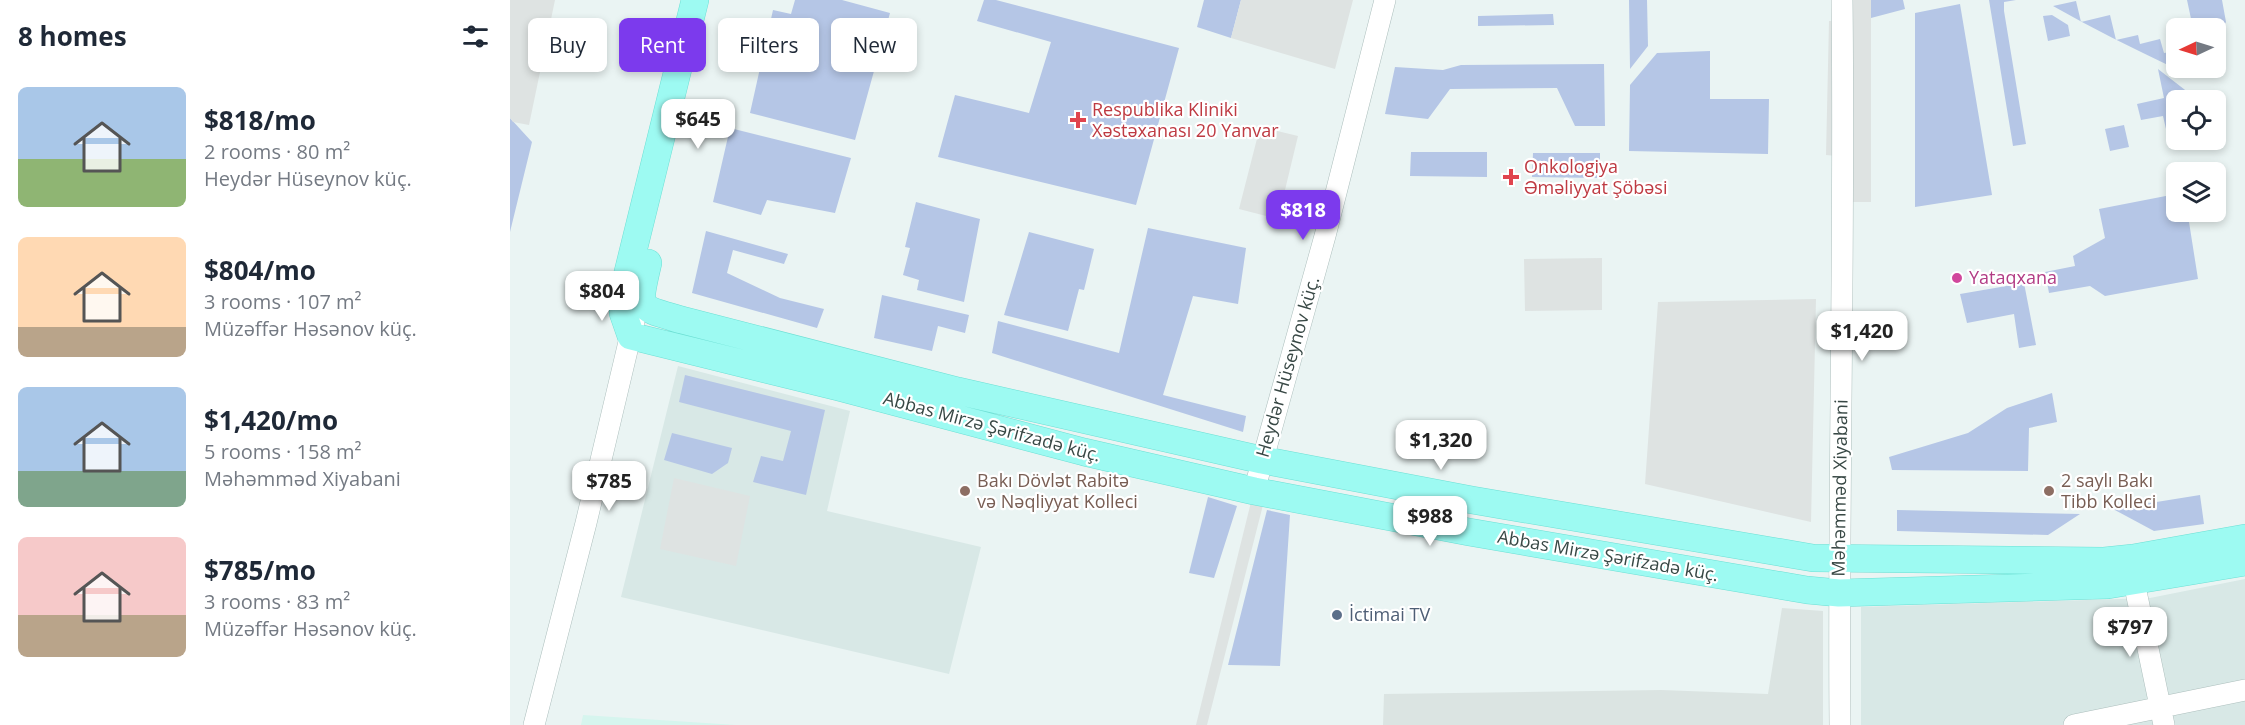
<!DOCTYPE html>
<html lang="en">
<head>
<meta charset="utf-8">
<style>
	body { margin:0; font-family:"Open Sans",sans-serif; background:#f2f2f3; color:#1f2937; height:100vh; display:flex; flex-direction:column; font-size:22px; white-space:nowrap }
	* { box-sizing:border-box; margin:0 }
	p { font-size:20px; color:#747a83 }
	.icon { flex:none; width:33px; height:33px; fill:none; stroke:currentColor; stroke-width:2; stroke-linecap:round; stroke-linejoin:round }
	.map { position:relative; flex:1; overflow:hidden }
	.sheet { display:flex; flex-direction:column; background:#fff; width:510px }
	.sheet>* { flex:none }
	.hud { position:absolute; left:18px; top:18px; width:570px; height:54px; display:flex; gap:12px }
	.needle { width:39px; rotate:266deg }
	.controls { position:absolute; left:1656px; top:18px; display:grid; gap:12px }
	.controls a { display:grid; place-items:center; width:60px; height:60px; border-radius:9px; background:#fff; box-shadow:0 3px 9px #0003; font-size:30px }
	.price { position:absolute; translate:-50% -51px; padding:0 14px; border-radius:12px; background:#fff; color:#222; font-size:20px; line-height:39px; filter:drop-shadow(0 2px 3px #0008) }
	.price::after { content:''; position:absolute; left:50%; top:36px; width:18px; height:14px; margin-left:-9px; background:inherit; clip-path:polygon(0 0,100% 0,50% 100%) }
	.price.selected { background:#7c3aed; color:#fff }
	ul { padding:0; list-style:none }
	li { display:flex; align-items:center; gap:18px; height:150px; padding:0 18px }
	li span { display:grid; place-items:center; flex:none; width:168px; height:120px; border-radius:9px; color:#555 }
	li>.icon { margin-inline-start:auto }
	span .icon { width:72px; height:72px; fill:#fffc; stroke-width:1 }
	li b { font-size:26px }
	h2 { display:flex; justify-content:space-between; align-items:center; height:72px; padding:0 18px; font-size:26px }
	.pill { padding:0 21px; border-radius:9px; background:#fff; box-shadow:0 3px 9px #0003; font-size:21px; line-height:54px }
	.pill.selected { background:#7c3aed; color:#fff }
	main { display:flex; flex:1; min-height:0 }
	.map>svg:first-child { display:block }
	.residential { fill:#d8e8e6 }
	.commercial { fill:#d6f5ee }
	.industrial { fill:#dbe4e2 }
	.green { fill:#b5c6e6 }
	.parking { fill:#dee3e2 }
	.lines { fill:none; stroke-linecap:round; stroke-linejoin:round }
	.minor-casing { stroke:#adbfbd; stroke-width:22 }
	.major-casing { stroke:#6ddfd4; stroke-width:28 }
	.minor { stroke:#fff; stroke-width:21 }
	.major { stroke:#9dfaf2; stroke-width:27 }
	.health-dot { fill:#e0444e; stroke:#fff; stroke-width:2 }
	.hotel-dot { fill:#d1479c; stroke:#fff; stroke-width:2 }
	.education-dot { fill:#8d6e63; stroke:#fff; stroke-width:2 }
	.service-dot { fill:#5c6f8a; stroke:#fff; stroke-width:2 }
	.labels { text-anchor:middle; stroke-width:4.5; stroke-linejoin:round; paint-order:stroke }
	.health-label { font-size:18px; fill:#be3a42; stroke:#fff; text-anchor:start }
	.hotel-label { font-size:18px; fill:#b23c85; stroke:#fff; text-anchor:start }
	.street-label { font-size:18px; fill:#384845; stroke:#fff }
	.education-label { font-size:18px; fill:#785e54; stroke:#fff; text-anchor:start }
	.service-label { font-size:18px; fill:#4e5e75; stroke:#fff; text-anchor:start }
</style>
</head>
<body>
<main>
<section class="sheet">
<h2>8 homes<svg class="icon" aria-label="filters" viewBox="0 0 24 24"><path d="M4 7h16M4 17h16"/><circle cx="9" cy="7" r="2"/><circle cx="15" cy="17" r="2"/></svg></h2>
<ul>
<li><span style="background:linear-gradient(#a9c7e8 60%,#8fb573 0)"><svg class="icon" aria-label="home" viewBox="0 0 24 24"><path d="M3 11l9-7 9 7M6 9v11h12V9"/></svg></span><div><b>$818/mo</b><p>2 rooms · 80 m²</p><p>Heydər Hüseynov küç.</p></div></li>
<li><span style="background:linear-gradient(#ffd9b3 75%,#b9a48a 0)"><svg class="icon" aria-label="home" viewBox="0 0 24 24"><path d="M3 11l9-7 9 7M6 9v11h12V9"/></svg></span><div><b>$804/mo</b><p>3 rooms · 107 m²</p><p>Müzəffər Həsənov küç.</p></div></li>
<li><span style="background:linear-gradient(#a9c7e8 70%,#7fa58c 0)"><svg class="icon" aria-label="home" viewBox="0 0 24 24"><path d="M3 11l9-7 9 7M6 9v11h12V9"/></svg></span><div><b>$1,420/mo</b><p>5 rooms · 158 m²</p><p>Məhəmməd Xiyabani</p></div></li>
<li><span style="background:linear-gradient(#f6c9c9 65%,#b9a48a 0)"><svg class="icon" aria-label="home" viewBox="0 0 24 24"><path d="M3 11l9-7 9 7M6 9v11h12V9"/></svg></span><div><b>$785/mo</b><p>3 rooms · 83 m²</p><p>Müzəffər Həsənov küç.</p></div></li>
</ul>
</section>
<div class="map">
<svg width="1735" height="725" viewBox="0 0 1735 725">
	<rect width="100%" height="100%" fill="#eaf4f3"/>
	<path class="residential" d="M168 366 340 411 317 511 471 547 439 674 111 597Z
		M1735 579V725H1351V607L1640 598Z"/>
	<path class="commercial" d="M73 715 226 725H71Z"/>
	<path class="industrial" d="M1272 608 1313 611V725H873L874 694 1151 690 1258 694Z"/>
	<path class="green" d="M285 0H332L380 13 345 140 240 113 263 10 281 14Z
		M474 0H486L669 48 626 205 428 157 445 95 519 113 541 42 467 21Z
		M694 0H731L721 38 687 27Z
		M1119 0H1137L1138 46 1120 69Z
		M1361 0H1393L1395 9 1361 18Z
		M1479 0H1506L1494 2V11L1516 144 1503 146Z
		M1677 0H1712L1716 22 1712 28 1706 30 1683 28Z
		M1566 1 1571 22 1600 15 1606 40 1628 35 1630 44 1650 39 1654 53 1666 51V60L1662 67C1622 48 1582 28 1543 6Z
		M1450 4 1482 195 1405 207V13Z
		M1043 14 1044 25 968 26V16Z
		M1542 15 1558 25 1560 36 1538 41 1533 16Z
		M1200 51V99H1259L1258 154 1119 151 1120 85 1147 53Z
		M1094 64 1095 126H1065L1047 88 940 89 918 119 875 114 885 67 933 70 951 65Z
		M1648 69 1688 100H1666V118L1661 119 1664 133H1666V140H1672L1659 142 1653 116 1631 120 1627 104 1654 98Z
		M0 118 22 142 0 232Z
		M1614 125 1619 147 1600 151 1595 129Z
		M220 128 341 158 325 213 257 200 251 215 203 202Z
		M901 152H977V177L900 176Z
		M1023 153H1090V178L1022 177Z
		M1666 194V212H1694L1692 220 1679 222 1688 279 1595 296 1580 286 1539 293 1535 272 1565 266 1563 256 1595 238 1589 209Z
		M406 202 470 219 454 302 407 290 409 280 393 275 400 248 395 247Z
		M638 228 736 248 728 304 683 296 653 395 736 416 733 432 482 353 488 321 609 353Z
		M196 231 278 254 274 264 223 250 217 273 270 298 314 309 307 328 182 293Z
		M519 232 584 249 574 290 569 289 558 331 494 315Z
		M1514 283 1526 345 1509 348 1504 314 1457 323 1450 294Z
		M372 295 459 315 455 333 428 326 422 351 364 338Z
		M175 375 315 410 296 495 243 482 251 456 273 461 281 431 169 402Z
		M1542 393 1547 422 1519 428 1518 471 1382 470 1379 457 1458 433 1497 408Z
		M162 433 222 448 218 463 202 474 154 460Z
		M1690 495 1694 524 1644 531 1603 509Z
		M698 497 727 506 704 578 679 573Z
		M757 510 780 515 770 666 718 665Z
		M1387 510 1570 514 1538 535 1387 531Z"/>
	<path class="parking" d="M0 0H45L19 125 3 122 0 118Z
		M731 0H843L825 69 721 38Z
		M1341 0H1361V202H1342Z
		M1319 21H1328L1327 156 1316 155Z
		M750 127 788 136 768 219 729 209Z
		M1092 258V310L1015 311 1014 259Z
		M1306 299 1301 522 1135 484 1148 302Z
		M164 478 240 496 226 566 150 549Z
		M741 502 753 505 697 725H686Z"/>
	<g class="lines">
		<g class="minor-casing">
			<path id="minor" d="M744 491 815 236 875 0
				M1624 582 1654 725
				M24 725 76 523 124 321
				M1330 725C1328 483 1335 242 1332 0
				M1564 725 1735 690"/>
		</g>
		<g class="major-casing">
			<path id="major" d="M185 0 112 296 113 313 121 336 328 387 574 452 744 491 959 532 1297 590 1329 593 1598 585 1735 562
				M138 263C127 310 127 307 172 320L448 391 752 460 962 500 1303 558 1594 561 1623 558 1735 538"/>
		</g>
		<use href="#minor" class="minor"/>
		<use href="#major" class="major"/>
	</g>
	<g class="health-dot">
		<path d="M565 111h6v6h6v6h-6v6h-6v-6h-6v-6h6z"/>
		<path d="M998 168h6v6h6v6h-6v6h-6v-6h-6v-6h6z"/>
	</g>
	<circle class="hotel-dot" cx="1447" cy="278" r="6"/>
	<g class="education-dot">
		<circle cx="455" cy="491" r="6"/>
		<circle cx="1539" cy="491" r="6"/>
	</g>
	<circle class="service-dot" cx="827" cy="615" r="6"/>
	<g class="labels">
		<g class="health-label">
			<text x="582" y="116">Respublika Kliniki<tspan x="582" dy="21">Xəstəxanası 20 Yanvar</tspan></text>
			<text x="1014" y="173">Onkologiya<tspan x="1014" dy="21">Əməliyyat Şöbəsi</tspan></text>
		</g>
		<g class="hotel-label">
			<text x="1459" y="284">Yataqxana</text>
		</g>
		<g class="street-label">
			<text transform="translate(778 367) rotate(-74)" y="6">Heydər Hüseynov küç.</text>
			<text transform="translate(482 427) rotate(15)" y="6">Abbas Mirzə Şərifzadə küç.</text>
			<text transform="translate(1330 488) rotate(-89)" y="6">Məhəmməd Xiyabani</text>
			<text transform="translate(1098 556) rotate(10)" y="6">Abbas Mirzə Şərifzadə küç.</text>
		</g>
		<g class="education-label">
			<text x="467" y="487">Bakı Dövlət Rabitə<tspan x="467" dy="21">və Nəqliyyat Kolleci</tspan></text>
			<text x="1551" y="487">2 saylı Bakı<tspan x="1551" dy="21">Tibb Kolleci</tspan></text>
		</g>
		<g class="service-label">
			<text x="839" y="621">İctimai TV</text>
		</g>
	</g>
</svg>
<div class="controls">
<a><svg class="needle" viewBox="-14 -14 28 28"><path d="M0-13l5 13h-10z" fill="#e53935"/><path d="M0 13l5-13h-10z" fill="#747a83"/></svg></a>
<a><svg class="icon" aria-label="locate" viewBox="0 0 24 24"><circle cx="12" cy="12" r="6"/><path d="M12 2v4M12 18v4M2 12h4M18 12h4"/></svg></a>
<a><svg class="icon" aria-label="layers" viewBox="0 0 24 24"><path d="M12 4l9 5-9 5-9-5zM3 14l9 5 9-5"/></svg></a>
</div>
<b class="price" style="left:188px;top:150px">$645</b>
<b class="price selected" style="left:793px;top:241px">$818</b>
<b class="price" style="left:92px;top:322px">$804</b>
<b class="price" style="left:1352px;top:362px">$1,420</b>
<b class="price" style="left:931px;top:471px">$1,320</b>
<b class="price" style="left:99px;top:512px">$785</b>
<b class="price" style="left:920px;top:547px">$988</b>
<b class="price" style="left:1620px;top:658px">$797</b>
<div class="hud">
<a class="pill">Buy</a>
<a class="pill selected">Rent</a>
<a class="pill">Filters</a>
<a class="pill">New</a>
</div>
</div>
</main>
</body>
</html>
